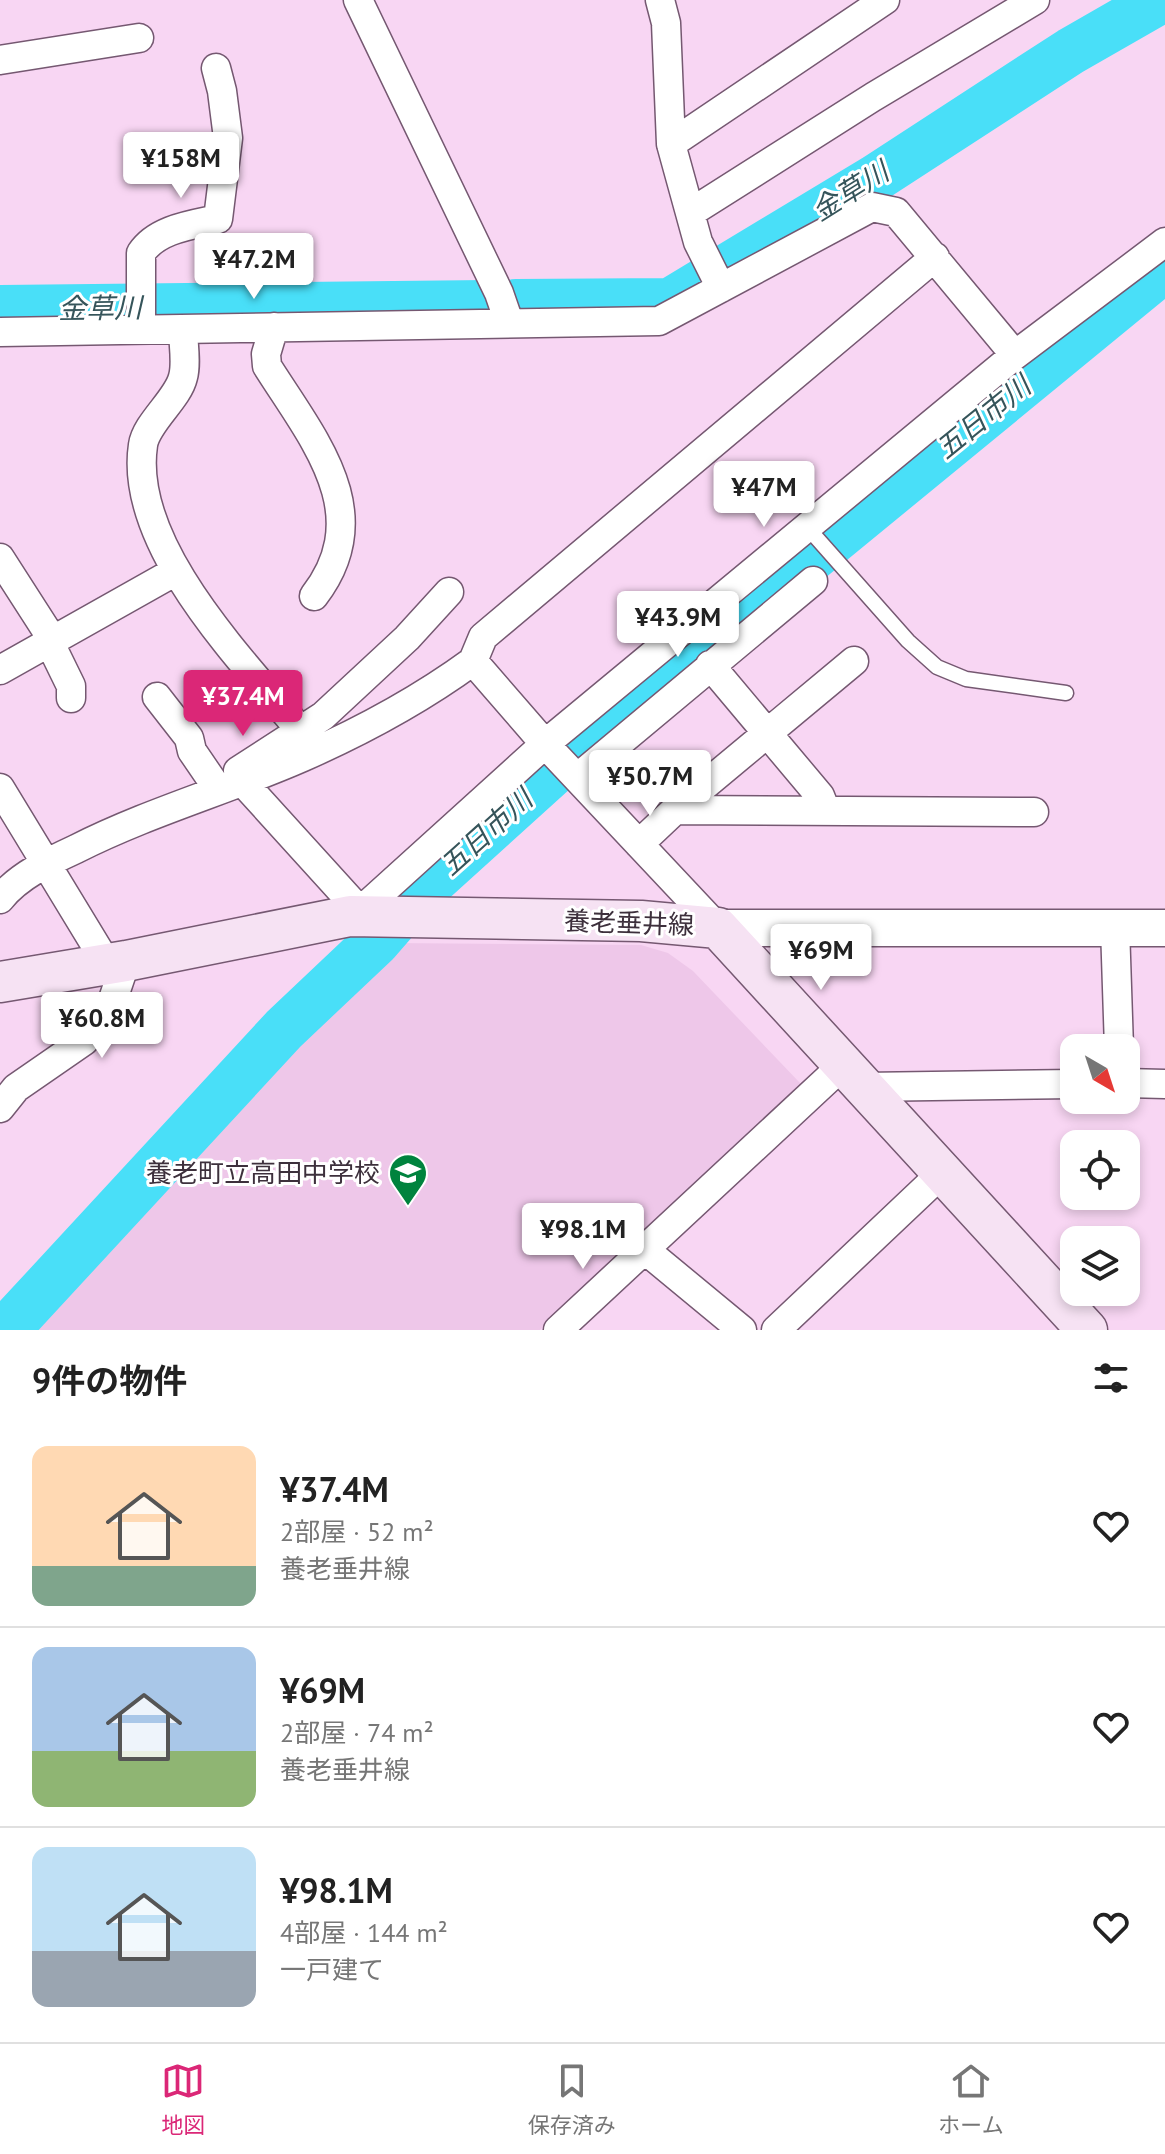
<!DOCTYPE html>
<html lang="ja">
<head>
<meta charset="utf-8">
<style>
	body { margin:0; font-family:"PT Sans","Noto Sans JP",sans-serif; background:#f2f2f2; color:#222; height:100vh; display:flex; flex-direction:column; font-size:30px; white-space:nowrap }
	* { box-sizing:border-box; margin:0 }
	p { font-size:26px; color:#767676 }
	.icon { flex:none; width:44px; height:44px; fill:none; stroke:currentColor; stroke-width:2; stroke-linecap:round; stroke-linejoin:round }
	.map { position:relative; height:1330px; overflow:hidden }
	.panel { display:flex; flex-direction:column; background:#fff; flex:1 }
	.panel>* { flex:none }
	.needle { width:52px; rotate:141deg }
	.tools { position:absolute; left:1060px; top:1034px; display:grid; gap:16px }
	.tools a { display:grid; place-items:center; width:80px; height:80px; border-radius:16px; background:#fff; box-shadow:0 4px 12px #0003; font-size:40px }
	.price { position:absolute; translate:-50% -68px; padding:0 18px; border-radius:8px; background:#fff; color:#222; font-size:26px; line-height:52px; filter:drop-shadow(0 2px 4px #0008) }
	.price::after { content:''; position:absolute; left:50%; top:48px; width:24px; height:18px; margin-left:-12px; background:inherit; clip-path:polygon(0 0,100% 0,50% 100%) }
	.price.on { background:#db2777; color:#fff }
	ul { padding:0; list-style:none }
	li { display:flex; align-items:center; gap:24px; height:200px; padding:0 32px }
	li+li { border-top:2px solid #e0e0e0 }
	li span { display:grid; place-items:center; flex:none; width:224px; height:160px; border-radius:16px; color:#555 }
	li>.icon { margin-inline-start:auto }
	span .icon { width:96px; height:96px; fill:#fffc; stroke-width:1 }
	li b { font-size:34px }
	h2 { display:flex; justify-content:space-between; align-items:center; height:96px; padding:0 32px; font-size:34px }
	.menu { display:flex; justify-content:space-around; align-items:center; height:112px; border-top:2px solid #e0e0e0; background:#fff; font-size:22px; color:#767676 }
	.menu a { display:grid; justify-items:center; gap:4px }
	.menu .on { color:#db2777 }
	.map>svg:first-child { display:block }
	.built { fill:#eec7e9 }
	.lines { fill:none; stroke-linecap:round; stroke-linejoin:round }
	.river { stroke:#49dff8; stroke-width:48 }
	.service-casing { stroke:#755871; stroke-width:17 }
	.minor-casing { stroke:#755871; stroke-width:31 }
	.tertiary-casing { stroke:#755871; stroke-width:39 }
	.secondary-casing { stroke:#755871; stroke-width:43 }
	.service { stroke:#fff; stroke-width:14 }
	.minor { stroke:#fff; stroke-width:28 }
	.tertiary { stroke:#fff; stroke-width:36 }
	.secondary { stroke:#f6e2f3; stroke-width:40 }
	.labels { text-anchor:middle; stroke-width:6; stroke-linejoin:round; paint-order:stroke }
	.street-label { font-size:26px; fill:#3d303c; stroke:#fff }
	.poi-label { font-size:26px; fill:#3d303c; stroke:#fff; text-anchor:end }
	.water-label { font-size:28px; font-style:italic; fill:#35545a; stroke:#fff }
</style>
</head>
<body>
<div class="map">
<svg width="1165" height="1330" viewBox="0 0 1165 1330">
	<rect width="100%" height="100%" fill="#f8d6f3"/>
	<path class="built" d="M391 943 641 945 668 953 693 971 801 1084 540 1330H31Z"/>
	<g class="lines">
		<path class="river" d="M516 303 670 302 874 179 1071 51 1160 0
			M0 309 487 304
			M6 1330 284 1029 376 942 416 896 574 753 1165 268"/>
		<g class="service-casing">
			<path id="service" d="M807 527 908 641 937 667 966 679 1066 693"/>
		</g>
		<g class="minor-casing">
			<path id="minor" d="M358 0 499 293 509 322
				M660 0 666 23 671 144 698 242 721 288
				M0 60 139 38
				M671 144 885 0
				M690 213 873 97 1035 0
				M274 327 266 354 267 366C313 439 378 513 314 596
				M141 329V253C157 229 191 225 218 219L228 138 222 91 216 68
				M183 329C183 343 187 363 183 377 178 399 146 423 143 445 128 545 242 660 301 731
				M0 332 659 321 872 207 896 212 1015 355
				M0 558 52 639
				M49 641 71 686V698
				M473 661 483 637 935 257
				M710 665 820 796 826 811
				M0 670 176 571
				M157 697 189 738 192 751 218 789
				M577 778 813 581
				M0 788 107 964
				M675 810 854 661
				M639 844 675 810 1034 812
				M0 899C18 876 50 861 76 849 149 812 228 790 303 757 362 731 421 699 473 661L545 744 718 928
				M359 910 241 780 238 771 323 716 407 638 449 592
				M350 916 365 907 545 744 1015 355 1165 242
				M1115 927 1119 1048
				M1126 1083 1165 1084
				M864 1087 1074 1084
				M0 1108 16 1088 84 1041 109 1011 126 961
				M644 1249 742 1330
				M558 1330 844 1064
				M776 1330 943 1172"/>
		</g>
		<g class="tertiary-casing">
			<path id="tertiary" d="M718 928H1165"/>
		</g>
		<g class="secondary-casing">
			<path id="secondary" d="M0 982 126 961 350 916 641 921 718 928 1087 1330"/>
		</g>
		<use href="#service" class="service"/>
		<use href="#minor" class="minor"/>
		<use href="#tertiary" class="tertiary"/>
		<use href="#secondary" class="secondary"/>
	</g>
	<defs>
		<g id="school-pin" transform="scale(2)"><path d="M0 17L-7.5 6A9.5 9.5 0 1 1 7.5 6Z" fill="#00833e" stroke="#fff"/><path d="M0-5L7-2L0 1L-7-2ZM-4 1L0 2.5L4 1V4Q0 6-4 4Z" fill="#fff"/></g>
	</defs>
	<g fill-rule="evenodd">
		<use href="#school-pin" x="408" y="1173"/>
	</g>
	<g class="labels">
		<g class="street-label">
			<text transform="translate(629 923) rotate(2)" y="9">養老垂井線</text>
		</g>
		<g class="poi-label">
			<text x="380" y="1182">養老町立高田中学校</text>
		</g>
		<g class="water-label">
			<text transform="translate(850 191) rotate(-32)" y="10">金草川</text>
			<text transform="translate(100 308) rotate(-1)" y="10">金草川</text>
			<text transform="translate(983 417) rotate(-39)" y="10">五日市川</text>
			<text transform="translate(486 832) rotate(-42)" y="10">五日市川</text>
		</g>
	</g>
</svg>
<div class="tools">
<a><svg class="needle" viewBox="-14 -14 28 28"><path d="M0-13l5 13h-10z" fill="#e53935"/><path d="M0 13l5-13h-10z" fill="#767676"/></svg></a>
<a><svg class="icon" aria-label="locate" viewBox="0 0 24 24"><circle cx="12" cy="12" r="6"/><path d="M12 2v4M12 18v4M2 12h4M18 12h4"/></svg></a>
<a><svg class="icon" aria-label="layers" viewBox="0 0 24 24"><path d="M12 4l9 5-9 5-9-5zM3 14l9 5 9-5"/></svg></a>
</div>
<b class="price" style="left:181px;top:200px">¥158M</b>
<b class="price" style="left:254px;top:301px">¥47.2M</b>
<b class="price" style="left:764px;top:529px">¥47M</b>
<b class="price" style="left:678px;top:659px">¥43.9M</b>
<b class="price on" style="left:243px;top:738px">¥37.4M</b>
<b class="price" style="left:650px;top:818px">¥50.7M</b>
<b class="price" style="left:821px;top:992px">¥69M</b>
<b class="price" style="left:102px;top:1060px">¥60.8M</b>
<b class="price" style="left:583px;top:1271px">¥98.1M</b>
</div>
<section class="panel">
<h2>9件の物件<svg class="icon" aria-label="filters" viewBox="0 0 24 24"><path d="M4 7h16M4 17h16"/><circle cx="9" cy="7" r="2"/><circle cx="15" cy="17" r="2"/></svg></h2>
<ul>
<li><span style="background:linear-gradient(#ffd9b3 75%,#7fa58c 0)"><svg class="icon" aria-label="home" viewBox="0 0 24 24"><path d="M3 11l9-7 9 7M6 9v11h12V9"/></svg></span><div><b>¥37.4M</b><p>2部屋 · 52 m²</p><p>養老垂井線</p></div><svg class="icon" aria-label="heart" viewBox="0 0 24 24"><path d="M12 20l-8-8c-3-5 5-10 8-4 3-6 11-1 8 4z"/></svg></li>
<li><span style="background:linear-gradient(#a9c7e8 65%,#8fb573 0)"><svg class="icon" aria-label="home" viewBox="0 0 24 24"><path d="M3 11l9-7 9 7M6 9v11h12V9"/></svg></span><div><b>¥69M</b><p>2部屋 · 74 m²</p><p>養老垂井線</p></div><svg class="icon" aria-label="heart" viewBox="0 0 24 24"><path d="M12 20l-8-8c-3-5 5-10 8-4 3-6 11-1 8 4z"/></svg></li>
<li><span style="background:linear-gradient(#bfe0f5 65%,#9aa5b1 0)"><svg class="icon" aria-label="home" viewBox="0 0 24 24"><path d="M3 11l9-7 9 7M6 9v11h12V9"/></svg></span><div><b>¥98.1M</b><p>4部屋 · 144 m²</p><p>一戸建て</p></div><svg class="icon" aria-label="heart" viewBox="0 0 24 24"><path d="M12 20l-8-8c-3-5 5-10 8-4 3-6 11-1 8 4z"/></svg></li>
</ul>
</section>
<nav class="menu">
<a class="on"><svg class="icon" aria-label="map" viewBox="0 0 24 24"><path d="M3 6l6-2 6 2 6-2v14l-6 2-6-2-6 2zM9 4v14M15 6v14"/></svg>地図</a>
<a><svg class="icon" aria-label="saved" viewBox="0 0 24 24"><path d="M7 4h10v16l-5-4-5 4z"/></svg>保存済み</a>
<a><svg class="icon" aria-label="home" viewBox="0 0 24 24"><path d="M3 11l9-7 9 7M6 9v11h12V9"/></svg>ホーム</a>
</nav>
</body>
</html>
